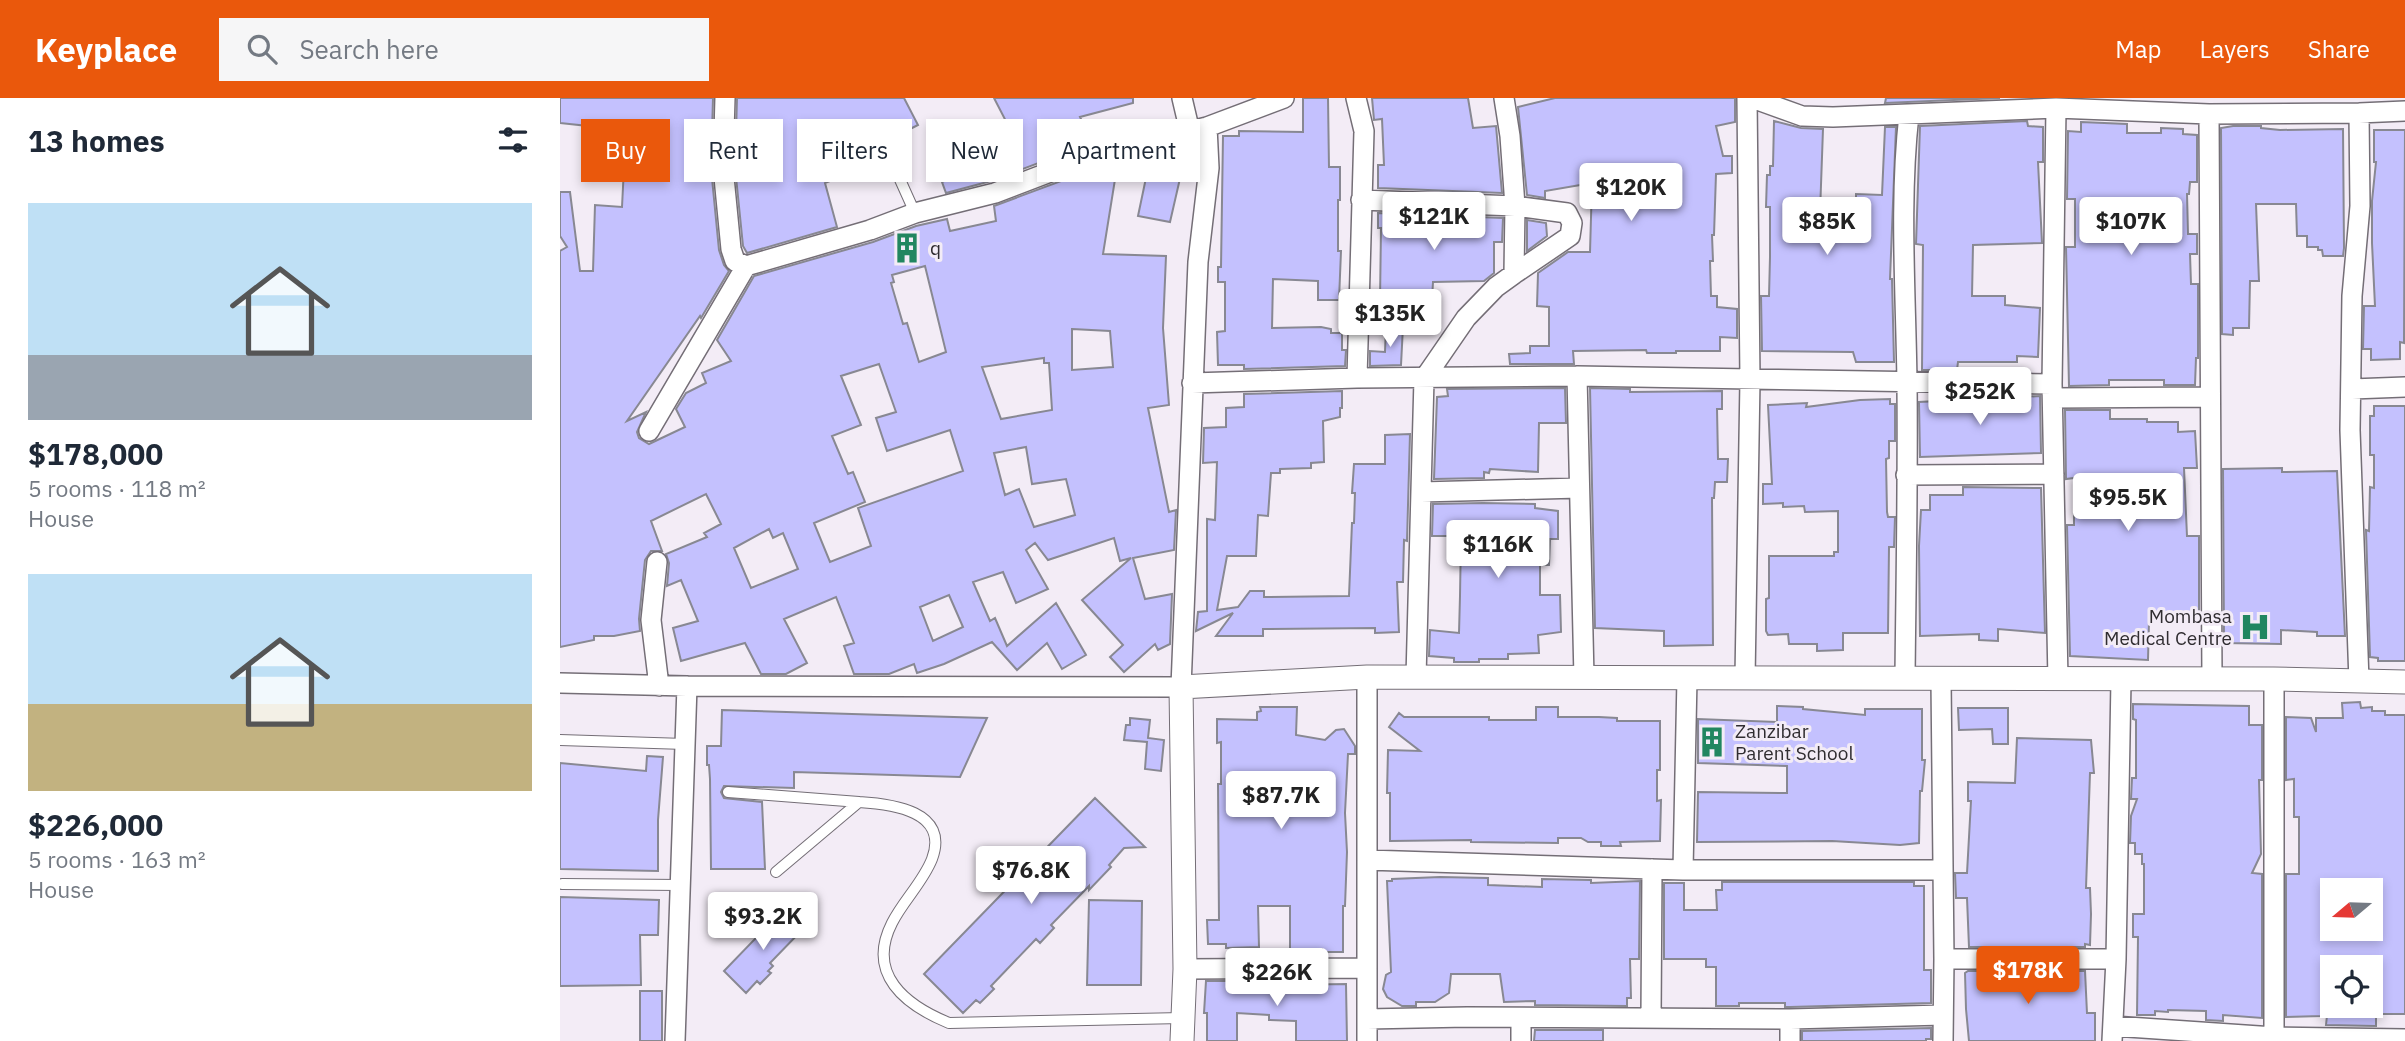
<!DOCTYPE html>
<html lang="en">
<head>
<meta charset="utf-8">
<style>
	body { margin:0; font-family:"IBM Plex Sans",sans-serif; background:#f6f6f7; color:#1f2937; height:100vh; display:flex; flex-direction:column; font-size:26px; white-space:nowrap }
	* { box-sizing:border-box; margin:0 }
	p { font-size:23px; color:#747a83 }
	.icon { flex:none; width:38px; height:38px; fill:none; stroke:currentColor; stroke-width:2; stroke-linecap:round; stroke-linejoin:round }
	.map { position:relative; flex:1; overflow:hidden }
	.panel { display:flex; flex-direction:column; background:#fff; width:560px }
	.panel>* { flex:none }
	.hud { position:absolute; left:21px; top:21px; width:665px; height:63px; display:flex; gap:14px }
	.needle { width:46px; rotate:251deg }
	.controls { position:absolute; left:1760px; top:780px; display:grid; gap:14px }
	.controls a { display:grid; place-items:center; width:63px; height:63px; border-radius:0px; background:#fff; box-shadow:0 4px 10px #0003; font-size:35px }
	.price { position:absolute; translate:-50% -60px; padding:0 16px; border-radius:7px; background:#fff; color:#222; font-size:23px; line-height:46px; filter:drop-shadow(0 2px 4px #0008) }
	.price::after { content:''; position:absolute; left:50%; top:42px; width:21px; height:16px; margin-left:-10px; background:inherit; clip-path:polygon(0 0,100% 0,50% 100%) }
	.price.on { background:#ea580c; color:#fff }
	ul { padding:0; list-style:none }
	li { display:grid; align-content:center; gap:14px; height:371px; padding:0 28px }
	li span { display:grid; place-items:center; height:217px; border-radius:0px; color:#555 }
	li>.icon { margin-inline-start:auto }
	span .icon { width:126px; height:126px; fill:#fffc; stroke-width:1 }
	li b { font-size:30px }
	h2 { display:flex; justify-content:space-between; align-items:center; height:84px; padding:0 28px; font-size:30px }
	.pill { padding:0 24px; border-radius:0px; background:#fff; box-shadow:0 4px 10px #0003; font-size:24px; line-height:63px }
	.pill.on { background:#ea580c; color:#fff }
	header { display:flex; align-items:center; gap:42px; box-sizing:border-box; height:98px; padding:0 35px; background:#ea580c; color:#fff }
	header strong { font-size:33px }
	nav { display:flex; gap:38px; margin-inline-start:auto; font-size:24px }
	.search { width:490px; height:63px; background:#f6f6f7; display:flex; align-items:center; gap:18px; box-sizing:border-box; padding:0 24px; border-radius:0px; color:#747a83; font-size:26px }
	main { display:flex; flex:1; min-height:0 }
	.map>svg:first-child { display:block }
	.building { fill:#c4c1fe; stroke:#888892; stroke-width:2; fill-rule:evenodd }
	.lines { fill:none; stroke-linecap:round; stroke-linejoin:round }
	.service-casing { stroke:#746e76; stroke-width:12 }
	.minor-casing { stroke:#746e76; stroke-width:22 }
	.tertiary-casing { stroke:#746e76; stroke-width:25 }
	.service { stroke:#fff; stroke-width:10 }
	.minor { stroke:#fff; stroke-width:19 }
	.tertiary { stroke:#fff; stroke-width:23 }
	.labels { text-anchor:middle; stroke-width:6; stroke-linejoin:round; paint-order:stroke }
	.poi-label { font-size:19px; fill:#302d31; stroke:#f3ecf6; text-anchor:start }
</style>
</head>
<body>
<header>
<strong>Keyplace</strong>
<div class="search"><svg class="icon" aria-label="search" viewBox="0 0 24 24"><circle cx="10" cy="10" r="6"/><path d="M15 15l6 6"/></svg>Search here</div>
<nav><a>Map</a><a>Layers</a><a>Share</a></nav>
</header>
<main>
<section class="panel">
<h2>13 homes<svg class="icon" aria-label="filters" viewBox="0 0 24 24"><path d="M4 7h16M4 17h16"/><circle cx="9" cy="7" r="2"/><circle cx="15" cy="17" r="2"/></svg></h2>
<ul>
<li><span style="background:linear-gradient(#bfe0f5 70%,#9aa5b1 0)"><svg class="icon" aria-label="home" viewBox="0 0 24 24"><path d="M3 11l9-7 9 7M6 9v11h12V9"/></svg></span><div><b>$178,000</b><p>5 rooms · 118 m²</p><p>House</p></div></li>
<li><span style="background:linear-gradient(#bfe0f5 60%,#c2b280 0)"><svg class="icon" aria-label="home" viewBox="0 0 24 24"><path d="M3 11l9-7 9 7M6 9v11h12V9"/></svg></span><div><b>$226,000</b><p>5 rooms · 163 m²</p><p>House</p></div></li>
</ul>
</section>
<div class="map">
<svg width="1845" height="943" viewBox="0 0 1845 943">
	<rect width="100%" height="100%" fill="#f3ecf6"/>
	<path class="building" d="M0 0H153L151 70 159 152 164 167 169 173 141 220 140 218 67 323 86 314 77 334 79 340 89 346 125 329 116 311 126 295 146 285 142 275 171 263 157 242 194 178 313 144 356 128 387 121 390 133 436 123 434 108 536 70 547 67 557 69 543 156 606 158 603 230 609 307 588 310 609 414 616 412 614 452 573 460 585 501 612 496 610 546 598 552 595 546 564 574 550 559 563 547 522 502 571 460 560 463 554 440 488 462 475 445 466 452 488 491 456 505 443 474 413 484 430 523 435 520 447 548 496 505 526 557 502 571 487 545 457 572 432 544 384 566 357 575 354 566 329 576H294L284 548 294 545 276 499 224 521 247 565 226 576H201L185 545 121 563 113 530 138 523 121 482 107 488 109 465 106 456 147 439 144 435 161 426 146 396 91 423 102 453H91L85 462 79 521 80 533 54 538H34V542L0 549V153L7 149 0 138V94H10L20 173H33L35 107 62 109 64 69 36 68 37 29 0 25ZM365 168 386 254 359 264 347 225 343 226 331 185 334 184 332 177ZM512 231 550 233 553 269 512 272ZM484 260V265H489L492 312 441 321 422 269ZM319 266 336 314 316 320 327 353 390 332 403 373 298 410 311 448 270 464 254 425 305 404 293 374 288 376 272 338 301 327 281 278ZM466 349 472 386 506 381 515 417 474 429 459 391 445 397 434 355ZM209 431 213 440 223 435 238 471 191 490 174 450ZM389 497 403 529 373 543 360 509Z
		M177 0H344L358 27 283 65 287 76 265 85 277 129 187 155 183 148 175 69Z
		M434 0H573V5L520 19 528 36 510 39 534 44 431 83 386 95 382 84 389 81 383 67 439 40 438 36 450 31Z
		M743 0H768L769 69H780V102H778V153H781L779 202H758V183L713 181 712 230 761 229 771 231V235H782V252H786L785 268 684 271V267H658L657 234 665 233V184H658V169H661L663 38H679V33L743 34Z
		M812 0H908L913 30 936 28 942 95 818 90V67H824L822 21 814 22Z
		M995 0H1175V24L1156 28 1163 58H1172V75L1156 76 1154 137H1152L1153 163H1150L1151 198H1157V209L1177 211V240L1160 239V253H1116V255H1087L1086 252 1013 253 1014 266H950L949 256 970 255V248H989V209L977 208 978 175 1008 154H1030L1032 85 985 93V100L967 97 958 9Z
		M1326 0H1440L1325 5Z
		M1214 23 1241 30 1263 31 1260 115 1296 114V96L1322 97 1325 29H1336L1330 181H1332L1334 264H1296L1293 254 1202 253 1201 198H1209L1210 159V109H1206L1207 77H1210V68H1213Z
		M1467 23 1468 28 1483 29V64H1478L1482 145 1413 147 1412 198H1445V207L1480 210 1478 259 1457 258V264H1398L1397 272H1362L1363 147 1356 146 1360 28Z
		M1521 24 1567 26V35H1601V30L1623 31V36L1637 37V84H1630L1629 96H1627L1628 136H1637V156H1630L1631 186H1638V260H1636L1635 287H1604V282H1549V287L1509 288 1506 149H1515V101H1507L1508 33 1521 34Z
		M1673 28H1701V30L1720 32 1783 31 1784 150 1783 158H1763L1762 152H1758V149H1747V138H1737L1736 106H1696L1699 183H1690L1689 230H1673V237L1662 236 1661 30Z
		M1814 32H1845L1844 245 1840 244V261L1811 262V251H1803L1804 208H1815L1812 145V103L1816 64H1814Z
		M591 56 624 63 610 124 578 118Z
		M818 115 943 120 942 144H934V175L924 183 873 184 872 202H820L821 130H818Z
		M967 122 986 125 987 138 967 153Z
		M826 228H843L841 267 810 268V253L825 254Z
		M1005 290 1006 325H979L978 374 930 371 929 375 924 374V380L874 381 877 299 888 298 887 291Z
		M1030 290 1070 291V294L1162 293V311H1157L1158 361H1168L1167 384H1155L1154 400H1152L1153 547 1104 548V533L1035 530Z
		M782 293V310H780V319L763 323 764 364 751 365V370L720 371V375H711L708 418 698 417 696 458H667L657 512 678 509 690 493H704V499L789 498 792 425H794L795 395H792L794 366H825V337L850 336 847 443 844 442 843 484H837L839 534 815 535V530L703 531V538H656L673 515 636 533 638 514 647 513V421L655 422 657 364 643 365 644 330 666 329V310L684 309V296Z
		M1480 298 1481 355 1360 359 1359 304Z
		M1330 301V306H1335V343H1329V360L1326 361 1327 414 1328 419H1335L1334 449H1329L1328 535H1283V552L1257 553V546H1229L1228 536 1208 537 1206 533V501L1209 500V458H1274V454H1278V413L1245 414 1244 408 1223 409V405L1203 406V386H1212L1208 307 1247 305 1246 309 1300 302Z
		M1814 308H1845V563H1818V560L1810 559 1806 432 1809 433 1810 389 1814 390V357H1810V318H1814Z
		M1505 312H1550V321H1587V324H1618V334L1635 333 1637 370H1624L1627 438H1639V522L1589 523 1588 562 1510 558 1507 427H1514V380L1506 381Z
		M1722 370V374L1777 373 1785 538H1757V534L1721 532V546L1664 545 1663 371Z
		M1403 389 1481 390 1485 535 1438 531V543L1419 542V536L1360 538 1359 448 1361 412H1370V397H1403Z
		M923 405 975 406V410L998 413V441H990L989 467H980V497H1000L1001 534 978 537 979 555 948 556V561H919V564H894V560L869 558 870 532 899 535 900 498 901 438H872L873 406Z
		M1800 604 1801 610 1812 609V613H1825V617H1845V916H1816V928L1766 927 1768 908H1816V901H1821V870H1773V873L1763 874 1761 918 1726 919V776H1739V719H1734V681L1726 682V619L1751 620 1756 634V620H1783L1782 605ZM1773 793H1811V831H1773Z
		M1573 606 1689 608V627H1702V682H1699L1701 756 1692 775 1702 776V920L1663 917V923L1646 922V913L1608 912V914L1595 913V917H1577L1578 839H1573V816H1584V766H1582V756H1575V745H1570L1571 718 1577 701H1571L1572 680H1576V622L1573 621Z
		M1217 608 1243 609V611L1305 617V611H1362V662H1365L1362 693H1360L1359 745 1340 747 1272 743 1137 744 1138 694 1227 695V668L1138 665V621L1217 624Z
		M700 609H737L736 637 765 642 776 632 784 631 795 648V656H788L785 715 787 754 785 808H783V854H762V851H730V808H698L699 849 666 850V846H648L647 822H659L658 686H661V644L657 645V621L697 622V614L701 613Z
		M976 609H998V619H1039L1057 620V623H1100V672H1097V703L1101 702 1100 743 1060 744 1061 748H1041V744H1028L1021 740H998V745L911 744V742L830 743V695H827L828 652 860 653 829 629 839 615 844 619H929V622H976Z
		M1398 610H1448V646H1433L1432 631 1399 632Z
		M162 612 292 616 427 620 400 679 234 674V690L164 688 161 694 164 700 202 704 205 771H151L150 681 149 667H147V648H161Z
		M570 620 590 622 588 640 604 642 601 673 585 671 587 644 564 642 566 627H570Z
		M1457 640 1531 642 1534 675H1530L1526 790H1530L1531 816 1530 847 1525 846V849H1409L1407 800H1396L1395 775H1407L1411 703H1408V684L1455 685Z
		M87 658 103 659 98 722V773L0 771V665L86 673Z
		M535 700 585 749 564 750 549 767 551 769 529 792V788L491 827 494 830 480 845 476 841 431 888 434 891 420 905 416 902 403 915 364 876Z
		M880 779 928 780V787L982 789V781L1031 782V785L1080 783 1079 861H1070L1071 900H1067V908L975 907V903L944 904 940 876H891L889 895 875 904H856V908H842L827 899 823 891 826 877 831 874 827 783H832V781Z
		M1162 784H1354V788H1364V872H1371V905L1230 909H1225V905H1179V908H1156V869H1146V861H1104V785H1124V812H1157L1156 792H1162Z
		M187 797 193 825 161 832 155 806Z
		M0 799 99 802 98 837H80L81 887 0 888Z
		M529 802 582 803 581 887H527Z
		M223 812 243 831 210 865 213 868 208 873 211 875 200 886 197 883 186 895 164 873Z
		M1408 873H1525L1527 915H1535V943H1409L1406 911 1405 875Z
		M646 883H721V887L786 886 787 943H736V923L709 922V917L677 915V943H647V915H644Z
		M80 893H102V943H80Z
		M1371 930V941H1366V943H1242V933Z
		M975 932H1043V943H974Z"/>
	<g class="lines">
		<g class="service-casing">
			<path id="service" d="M333 66 355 115
				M0 642 125 646
				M168 694 299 704
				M216 774 299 704C332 706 390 713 372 761 363 784 343 803 332 825 306 876 345 907 389 925L622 920
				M2 786 120 787"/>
		</g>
		<g class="minor-casing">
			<path id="minor" d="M165 0 163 69 171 151 175 163 186 168 310 132 355 115 435 95 532 58 647 29 724 0
				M622 0 630 34
				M796 0 804 33 797 280
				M1192 0 1242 18 1273 19 1496 10 1649 16 1799 15 1845 13
				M1496 10 1492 286 1498 582
				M1649 16 1652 582
				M801 102 955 108 1007 115 1012 125 1010 138 954 176
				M1017 278 1024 580
				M632 285 797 280 1017 278 1492 286
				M1792 291 1845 289
				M1493 300 1650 299
				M89 333 186 168
				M1346 377 1494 376
				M861 394 1019 390
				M97 464 91 522 99 588
				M807 579V943
				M856 579 864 281 906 220 936 189 954 176 955 108 950 38 944 0
				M1345 579C1346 482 1348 384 1347 287 1346 196 1339 106 1349 16
				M1185 580 1190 282 1187 0
				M1714 581V943
				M1381 582 1384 861 1383 943
				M1799 583 1790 332 1792 198 1800 108 1799 15
				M0 585 127 588 621 589 638 164 649 70 647 29
				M807 762 1123 772H1383
				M1123 772 1127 580
				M1384 861H1556
				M625 871 807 870
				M1091 919 1092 771
				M807 921 907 919 1230 921 1383 917
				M1230 921V943
				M1553 928 1714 939 1845 941
				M115 943 127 588
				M961 943V921
				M1552 943 1556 861 1561 582"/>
		</g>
		<g class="tertiary-casing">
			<path id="tertiary" d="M622 943 625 871 621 589 807 579 1714 581 1845 584"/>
		</g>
		<use href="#service" class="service"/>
		<use href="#minor" class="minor"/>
		<use href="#tertiary" class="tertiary"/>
	</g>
	<defs>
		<g id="building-bare" transform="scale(2.415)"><path d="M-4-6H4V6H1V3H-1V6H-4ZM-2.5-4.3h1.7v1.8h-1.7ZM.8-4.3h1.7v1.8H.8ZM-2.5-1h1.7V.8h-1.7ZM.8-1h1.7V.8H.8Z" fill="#218660" stroke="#f3ecf6" stroke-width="2.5" paint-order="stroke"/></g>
		<g id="hospital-bare" transform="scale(2.415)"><path d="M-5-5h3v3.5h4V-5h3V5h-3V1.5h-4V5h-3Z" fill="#218660" stroke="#f3ecf6" stroke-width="2.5" paint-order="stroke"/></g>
	</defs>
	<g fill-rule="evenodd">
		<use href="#building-bare" x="347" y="150"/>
		<use href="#hospital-bare" x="1695" y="529"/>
		<use href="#building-bare" x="1152" y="644"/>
	</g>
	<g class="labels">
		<g class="poi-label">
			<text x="370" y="157">q</text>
			<text x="1672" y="525" text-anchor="end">Mombasa<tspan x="1672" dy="22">Medical Centre</tspan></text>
			<text x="1175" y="640">Zanzibar<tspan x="1175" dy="22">Parent School</tspan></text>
		</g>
	</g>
</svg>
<div class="controls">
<a><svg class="needle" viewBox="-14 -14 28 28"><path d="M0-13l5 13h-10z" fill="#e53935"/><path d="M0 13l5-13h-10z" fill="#747a83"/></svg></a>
<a><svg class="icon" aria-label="locate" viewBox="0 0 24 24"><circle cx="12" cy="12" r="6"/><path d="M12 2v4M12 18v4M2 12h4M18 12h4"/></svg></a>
</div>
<b class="price" style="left:1071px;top:125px">$120K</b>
<b class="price" style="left:874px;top:154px">$121K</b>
<b class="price" style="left:1267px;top:159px">$85K</b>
<b class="price" style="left:1571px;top:159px">$107K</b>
<b class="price" style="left:830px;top:251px">$135K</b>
<b class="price" style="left:1420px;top:329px">$252K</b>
<b class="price" style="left:1568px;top:435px">$95.5K</b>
<b class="price" style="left:938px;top:482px">$116K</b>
<b class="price" style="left:721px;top:733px">$87.7K</b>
<b class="price" style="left:471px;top:808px">$76.8K</b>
<b class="price" style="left:203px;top:854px">$93.2K</b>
<b class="price on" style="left:1468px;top:908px">$178K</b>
<b class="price" style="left:717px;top:910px">$226K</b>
<div class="hud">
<a class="pill on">Buy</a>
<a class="pill">Rent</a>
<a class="pill">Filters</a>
<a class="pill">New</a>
<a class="pill">Apartment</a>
</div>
</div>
</main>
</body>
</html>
